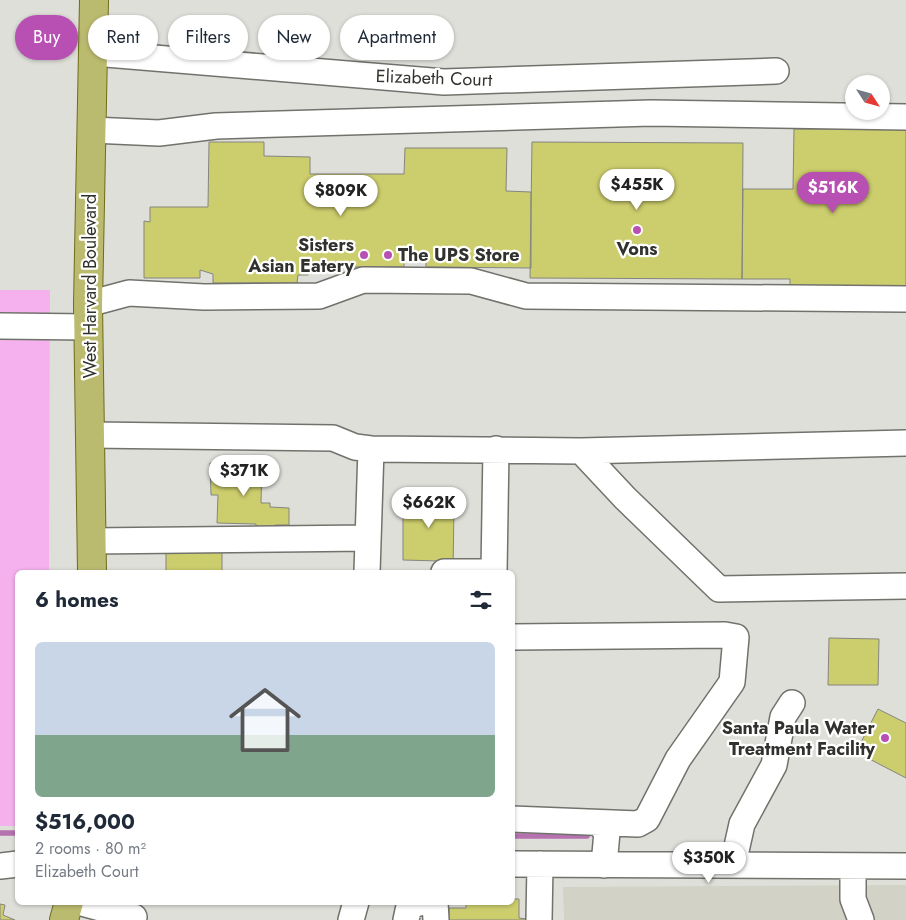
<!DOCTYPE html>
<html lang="en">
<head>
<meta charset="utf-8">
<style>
	body { margin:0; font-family:Jost,sans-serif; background:#f6f6f7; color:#1f2937; height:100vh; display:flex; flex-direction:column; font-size:19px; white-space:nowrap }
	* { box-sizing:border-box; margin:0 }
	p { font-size:16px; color:#747a83 }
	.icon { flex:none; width:28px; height:28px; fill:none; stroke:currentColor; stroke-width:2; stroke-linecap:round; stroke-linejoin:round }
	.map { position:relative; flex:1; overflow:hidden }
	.details { position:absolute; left:15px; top:570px; width:500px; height:335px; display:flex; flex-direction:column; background:#fff; border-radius:8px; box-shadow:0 1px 4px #0004 }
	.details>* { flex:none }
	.top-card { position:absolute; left:15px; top:15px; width:500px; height:45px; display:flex; gap:10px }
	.needle { width:32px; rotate:126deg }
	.controls { position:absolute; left:845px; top:75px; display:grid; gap:10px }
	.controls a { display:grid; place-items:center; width:45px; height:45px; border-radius:50%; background:#fff; box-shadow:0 1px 4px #0004; font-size:25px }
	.price { position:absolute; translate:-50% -42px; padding:0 11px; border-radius:18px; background:#fff; color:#222; font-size:16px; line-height:32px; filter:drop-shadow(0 1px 2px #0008) }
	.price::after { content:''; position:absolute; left:50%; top:30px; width:15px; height:11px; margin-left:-8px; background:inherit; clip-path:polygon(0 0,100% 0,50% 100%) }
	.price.on { background:#b850b3; color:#fff }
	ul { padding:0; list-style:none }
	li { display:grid; align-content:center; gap:10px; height:265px; padding:0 20px }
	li+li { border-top:1px solid #e0e1e3 }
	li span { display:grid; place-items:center; height:155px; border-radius:8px; color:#555 }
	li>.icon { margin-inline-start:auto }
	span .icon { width:90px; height:90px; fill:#fffc; stroke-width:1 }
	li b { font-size:21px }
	h2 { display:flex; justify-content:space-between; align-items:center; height:60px; padding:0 20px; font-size:21px }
	.tag { padding:0 18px; border-radius:22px; background:#fff; box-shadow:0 1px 4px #0004; font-size:18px; line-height:45px }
	.tag.on { background:#b850b3; color:#fff }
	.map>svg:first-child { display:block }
	.built { fill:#d2d3c6 }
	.green { fill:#f4b1ee }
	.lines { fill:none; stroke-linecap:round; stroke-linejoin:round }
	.stream { stroke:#b571b0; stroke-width:5.5 }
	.building { fill:#cccd6c; stroke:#858580 }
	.minor-casing { stroke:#72726d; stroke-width:28 }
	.major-casing { stroke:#6d6d1a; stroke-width:30 }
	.minor { stroke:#fff; stroke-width:25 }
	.major { stroke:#bbbb6f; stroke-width:28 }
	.poi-dot { fill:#b850b3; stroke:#fffffe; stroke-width:2 }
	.labels { text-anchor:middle; stroke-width:4.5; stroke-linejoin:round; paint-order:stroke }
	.street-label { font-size:18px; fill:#31312f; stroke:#fffffe }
	.poi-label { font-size:18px; font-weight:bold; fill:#31312f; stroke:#fffffe; text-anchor:end }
</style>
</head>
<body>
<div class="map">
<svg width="906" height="920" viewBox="0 0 906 920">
	<rect width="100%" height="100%" fill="#dfdfda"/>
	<path class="built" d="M906 885V920H564L563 887Z"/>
	<path class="green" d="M0 290H50L49 572H18L17 826H0Z"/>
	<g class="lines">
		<path class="stream" d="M0 833H14
			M512 836H587"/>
	</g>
	<path class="building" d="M794 129H906V288H790V279H742L743 189H793Z
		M209 142H264V156L310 157V174H404L405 148H507L506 191 531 192V268L426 267V258H404V267H308V275H298L297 283H213V274L200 270V278H144V221L150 222V207H208Z
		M532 142 743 143 742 279 530 278Z
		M210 463 262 464 261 503H270V507L289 508V525H275V531H256V524L217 523 218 495H211Z
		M414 492H445V507H454L453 572 440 561 403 560V505H414Z
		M166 547H222V572H166Z
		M829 638 879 639 878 685H828Z
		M878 709 906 723V778L856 752Z
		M512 899H519V918L535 920H449V908H466V902H512Z
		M0 904 5 905 3 915 15 920H0Z"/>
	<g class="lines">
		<g class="minor-casing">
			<path id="minor" d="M94 53 444 82 776 71
				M92 130 159 133 216 126 651 113 906 117
				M88 304 129 293 204 297 319 296 363 280 471 281 526 296 906 299
				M0 326 89 327
				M90 435 333 438 355 447 371 449 581 451 906 443
				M581 451 625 498 719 589 906 586
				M91 541 368 538
				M367 572 371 449
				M444 572H494
				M494 572 496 449
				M512 637 725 635 736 637 732 682 678 759 647 819 638 824 512 819
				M603 828 607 832 604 865
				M512 864 906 866
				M733 864 742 824 774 765 783 717 792 703
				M0 866 18 864
				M853 866V899L861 920
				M78 902 134 917 133 920
				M435 902 436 920
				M351 920 356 902
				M406 920 409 906 423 902
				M539 920 540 864"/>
		</g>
		<g class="major-casing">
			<path id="major" d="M92 572 88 304 94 0
				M64 920 69 902"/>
		</g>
		<use href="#minor" class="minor"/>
		<use href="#major" class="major"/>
	</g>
	<g class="poi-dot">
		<circle cx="637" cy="230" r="5"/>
		<circle cx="364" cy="255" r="5"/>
		<circle cx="388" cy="255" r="5"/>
		<circle cx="885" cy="738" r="5"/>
	</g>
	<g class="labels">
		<g class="street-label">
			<text transform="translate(434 78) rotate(2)" y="6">Elizabeth Court</text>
			<text transform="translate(90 286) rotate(-90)" y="6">West Harvard Boulevard</text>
		</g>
		<g class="poi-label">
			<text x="354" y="251">Sisters<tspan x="354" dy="21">Asian Eatery</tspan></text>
			<text x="637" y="255" text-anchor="middle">Vons</text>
			<text x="398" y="261" text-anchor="start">The UPS Store</text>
			<text x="875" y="734">Santa Paula Water<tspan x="875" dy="21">Treatment Facility</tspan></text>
		</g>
	</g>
</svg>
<div class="controls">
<a><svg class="needle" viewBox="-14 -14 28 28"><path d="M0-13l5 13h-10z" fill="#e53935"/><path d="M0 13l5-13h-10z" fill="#747a83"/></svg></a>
</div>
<b class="price" style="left:637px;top:211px">$455K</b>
<b class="price on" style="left:833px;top:214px">$516K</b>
<b class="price" style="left:341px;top:217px">$809K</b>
<b class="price" style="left:244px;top:497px">$371K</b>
<b class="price" style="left:429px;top:529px">$662K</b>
<b class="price" style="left:709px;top:884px">$350K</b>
<div class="top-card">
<a class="tag on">Buy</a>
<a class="tag">Rent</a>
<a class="tag">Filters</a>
<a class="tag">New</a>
<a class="tag">Apartment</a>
</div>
<section class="details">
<h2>6 homes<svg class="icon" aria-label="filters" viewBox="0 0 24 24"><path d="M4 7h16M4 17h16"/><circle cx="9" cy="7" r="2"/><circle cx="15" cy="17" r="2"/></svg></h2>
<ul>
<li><span style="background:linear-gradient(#c9d6e8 60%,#7fa58c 0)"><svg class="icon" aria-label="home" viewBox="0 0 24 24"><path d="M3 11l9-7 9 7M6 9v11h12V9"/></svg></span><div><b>$516,000</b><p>2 rooms · 80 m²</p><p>Elizabeth Court</p></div></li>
</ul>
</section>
</div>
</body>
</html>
